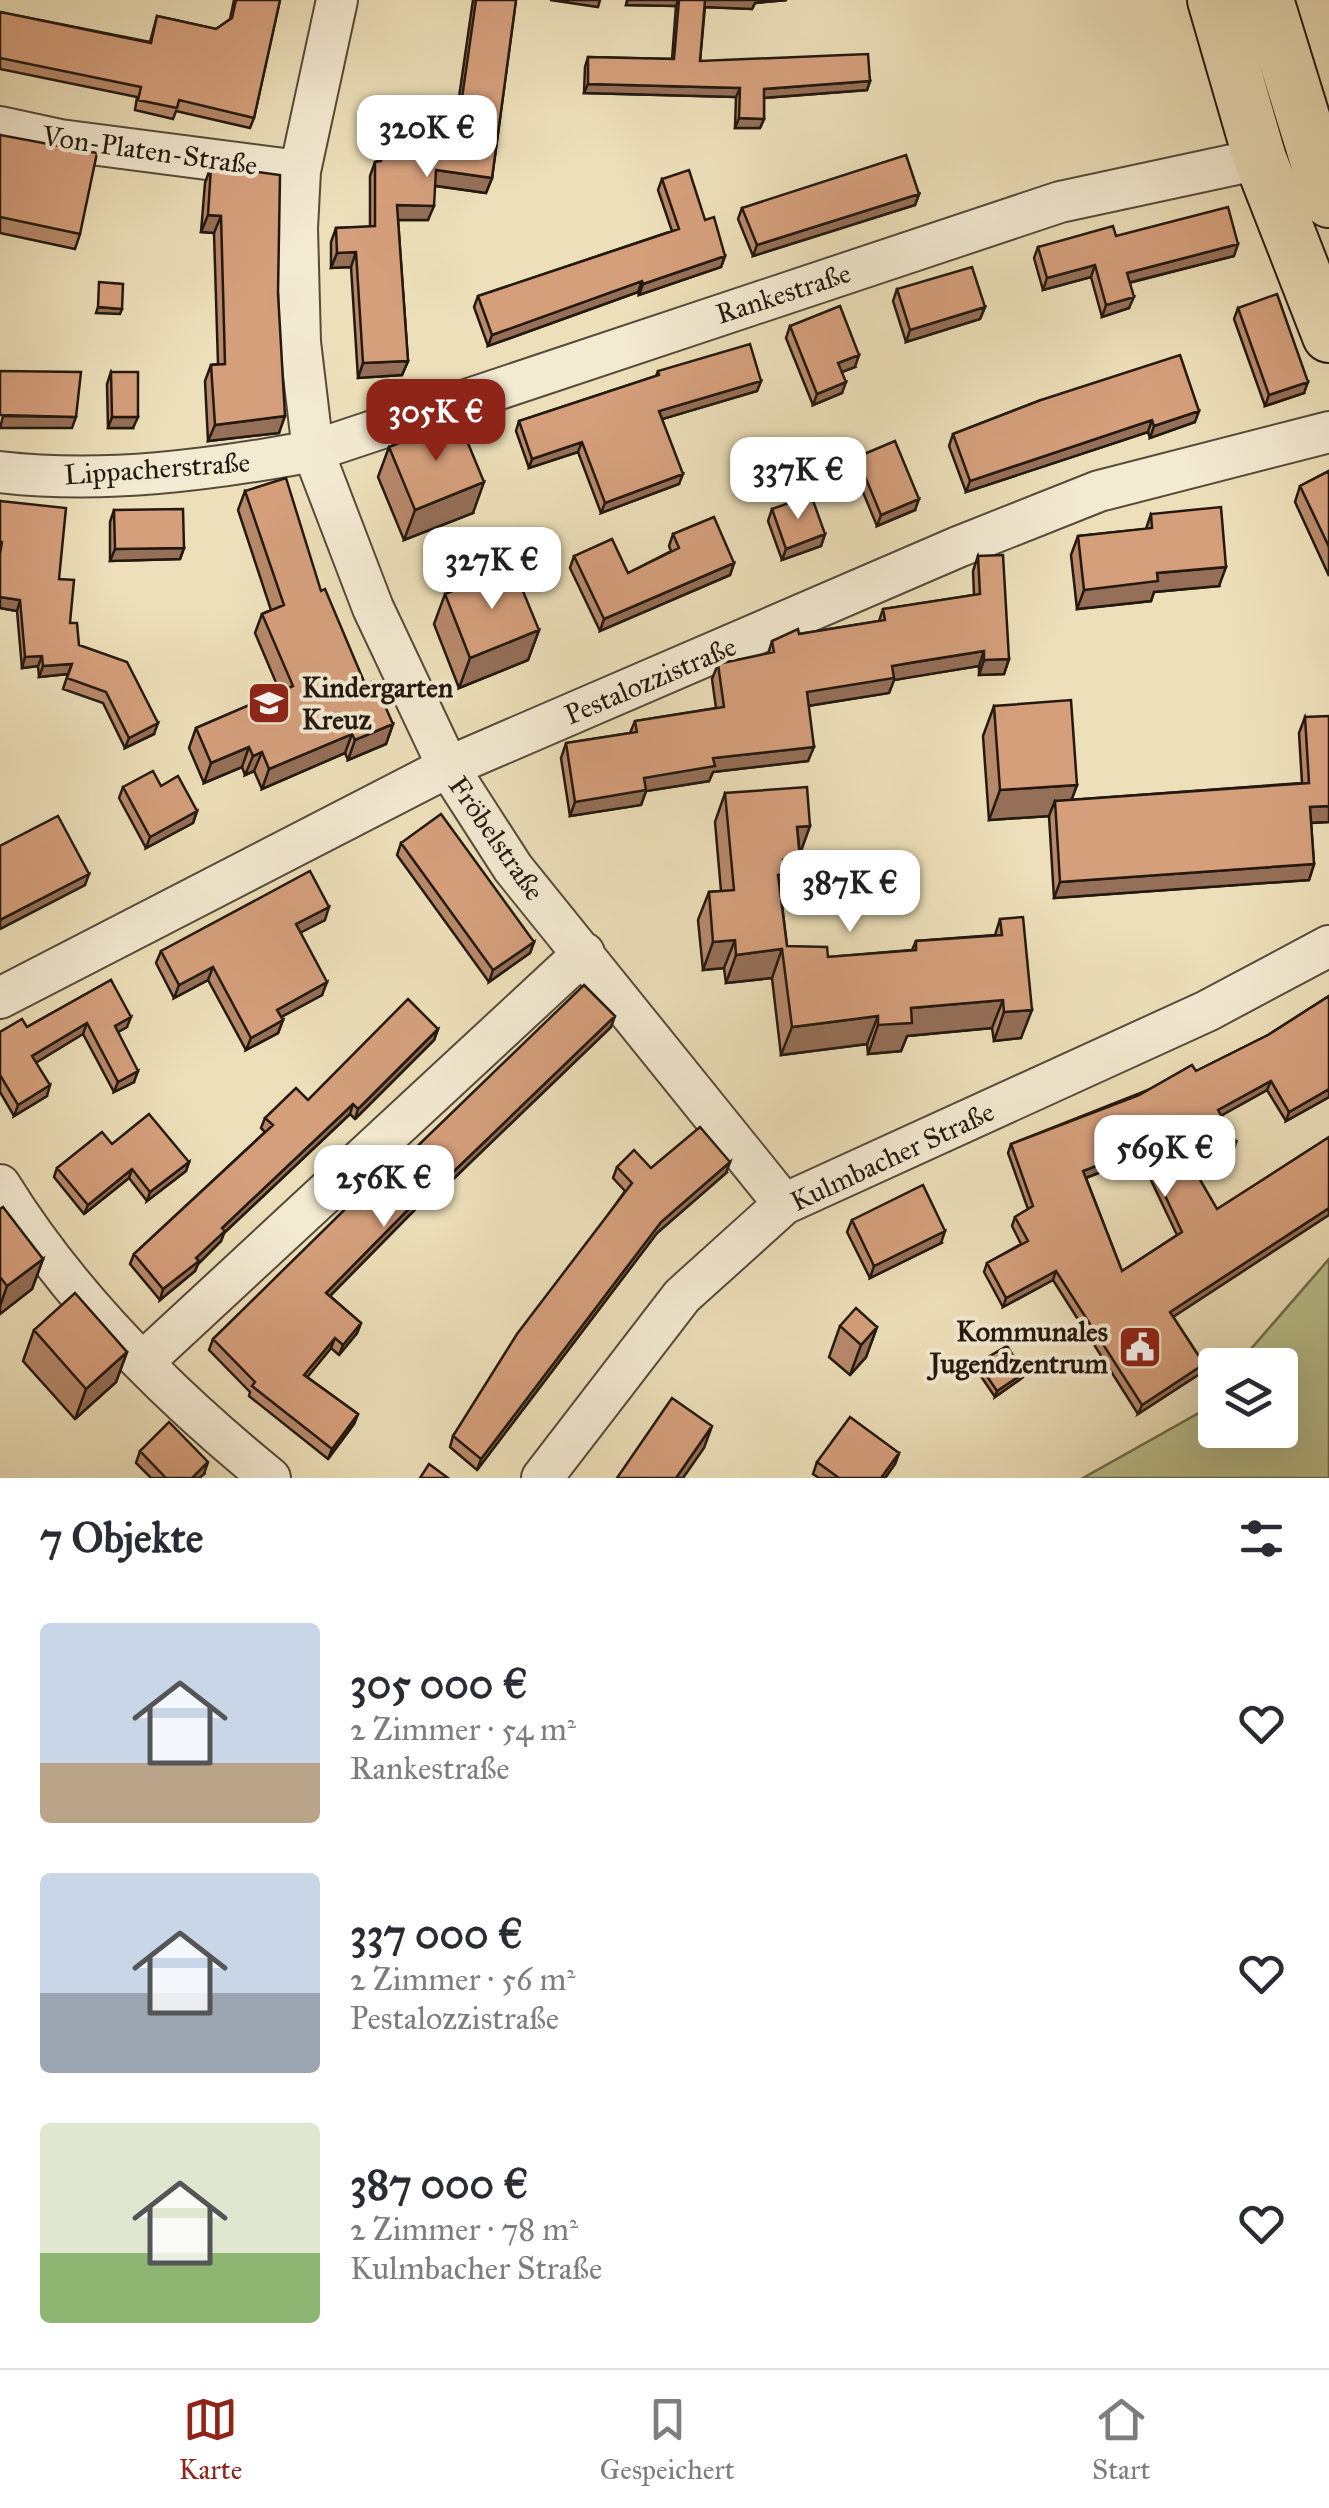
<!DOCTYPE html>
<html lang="de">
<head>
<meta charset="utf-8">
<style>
	body { margin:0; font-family:"IM FELL Great Primer",serif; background:#f2f2f3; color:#2b2b33; height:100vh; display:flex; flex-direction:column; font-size:38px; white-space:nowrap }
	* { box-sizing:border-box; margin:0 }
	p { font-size:32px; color:#7c7c81 }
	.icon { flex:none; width:55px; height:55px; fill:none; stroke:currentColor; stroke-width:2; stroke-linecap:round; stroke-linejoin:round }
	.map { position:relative; height:1478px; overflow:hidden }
	.side { display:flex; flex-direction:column; background:#fff; flex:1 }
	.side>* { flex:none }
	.tools { position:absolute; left:1198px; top:1348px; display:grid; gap:20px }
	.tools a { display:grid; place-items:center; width:100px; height:100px; border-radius:10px; background:#fff; box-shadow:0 10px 40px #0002; font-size:50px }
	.price { position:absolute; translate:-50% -85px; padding:0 22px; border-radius:20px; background:#fff; color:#222; font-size:32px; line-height:65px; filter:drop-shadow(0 2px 5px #0008) }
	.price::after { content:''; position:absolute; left:50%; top:60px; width:30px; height:22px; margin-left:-15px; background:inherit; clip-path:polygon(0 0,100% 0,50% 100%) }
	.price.active { background:#8f2418; color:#fff }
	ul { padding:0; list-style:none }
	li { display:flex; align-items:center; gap:30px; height:250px; padding:0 40px }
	li span { display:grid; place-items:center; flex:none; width:280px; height:200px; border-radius:10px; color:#555 }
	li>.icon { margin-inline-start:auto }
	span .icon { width:120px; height:120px; fill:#fffc; stroke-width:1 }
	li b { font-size:42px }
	h2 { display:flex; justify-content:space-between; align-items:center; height:120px; padding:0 40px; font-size:42px }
	.tabs { display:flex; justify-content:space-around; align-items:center; height:140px; border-top:2px solid #e1e1e2; background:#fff; font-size:28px; color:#7c7c81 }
	.tabs a { display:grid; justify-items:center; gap:5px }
	.tabs .active { color:#8f2418 }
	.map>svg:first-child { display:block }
	.green { fill:#bac18d; stroke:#6f6d4e; stroke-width:2.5 }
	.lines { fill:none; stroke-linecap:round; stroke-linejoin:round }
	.minor-casing { stroke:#564a3a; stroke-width:44 }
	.major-casing { stroke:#241910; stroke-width:56 }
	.minor { stroke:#f3ead2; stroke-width:40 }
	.major { stroke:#ecdfb9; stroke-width:52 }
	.wall { fill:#b7896b; stroke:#241910; stroke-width:2.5; fill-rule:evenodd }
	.shaded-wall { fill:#956f57; stroke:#241910; stroke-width:2.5 }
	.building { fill:#d59f7c; stroke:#241910; stroke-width:2.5; fill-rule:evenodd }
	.labels { text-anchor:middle; stroke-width:8; stroke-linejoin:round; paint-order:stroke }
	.street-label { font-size:28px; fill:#241910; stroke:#f3ead2 }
	.poi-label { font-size:28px; font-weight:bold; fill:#241910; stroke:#f3ead2; text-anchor:start }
</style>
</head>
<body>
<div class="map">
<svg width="1329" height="1478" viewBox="0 0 1329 1478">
	<rect width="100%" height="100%" fill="#ecdfb9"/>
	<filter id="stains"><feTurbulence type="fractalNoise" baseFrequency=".002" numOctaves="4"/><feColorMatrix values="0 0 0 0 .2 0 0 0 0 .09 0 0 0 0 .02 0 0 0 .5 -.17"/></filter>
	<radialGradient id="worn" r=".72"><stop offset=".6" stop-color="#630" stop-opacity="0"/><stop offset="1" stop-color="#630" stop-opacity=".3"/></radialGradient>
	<path class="green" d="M1329 1259V1478H1083L1215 1404V1430H1280V1365H1237Z"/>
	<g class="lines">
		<g class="minor-casing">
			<path id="minor" d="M337 0 300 171 297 228 300 342 313 451 373 608 448 767 513 868 784 1204
				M0 127 60 140 300 171
				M0 472C104 484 211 470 313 451L1060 202 1260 159
				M0 998 448 767 958 547 1099 491 1329 432
				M0 1185C69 1297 168 1395 270 1478
				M143 1362 584 953
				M542 1478 682 1296 784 1204 1207 1011 1329 946"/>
		</g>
		<g class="major-casing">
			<path id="major" d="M1214 0 1260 159 1329 336
				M1267 0 1329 201"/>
		</g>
		<use href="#minor" class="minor"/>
		<use href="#major" class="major"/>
	</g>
	<path class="wall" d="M234 0H280L254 118 250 128 176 111 173 119 135 110 137 97 0 69V12L150 42 157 16 216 29 230 19Z
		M473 0H516L492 178 486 193 435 186 428 220H398L408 361 402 375 358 378 351 267 331 268V242L336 228 370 227V176L375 162 378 161 381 139 387 124 454 132Z
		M627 0H787L755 3 752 9 705 7 700 61 870 81 867 90 764 98V119L760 128H735L736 97 584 93 585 67 588 57 672 59 676 6 626 5Z
		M0 135 80 234 75 249 0 233Z
		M211 166 278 293 279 433 208 441 205 381 211 365 218 364 214 233 201 232 205 183Z
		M662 179 705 220 725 256 721 267 639 295 638 292 488 346 474 307 478 296 672 231 658 190Z
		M919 194 915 205 753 256 738 219 742 208Z
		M1116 236 1234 256 1129 283V308L1102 317 1091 277 1043 290 1034 258 1038 247Z
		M897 289 985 307 980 319 906 342 893 301Z
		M1238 308 1304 393 1265 406 1234 319Z
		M790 326 855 367 842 372V393L813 405 786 338Z
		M658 371 761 381 757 391 662 419 679 484 601 513 578 452 529 468 516 431 519 421 656 376Z
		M111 372 133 428H108L107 384Z
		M1041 400 1195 422 1150 438 1148 432 966 492 949 446 953 434Z
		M389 447 473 513 404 540 378 477Z
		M857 457 915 510 877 526 853 468Z
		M1329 471V576L1295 502 1300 486Z
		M245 491 321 591 365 684 393 724 386 744 348 760 345 753 262 789 254 771 245 775 242 767 204 783 189 748 196 728 280 692 255 633 262 614 271 610 238 510Z
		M0 501 59 579 70 623 79 645 154 734 125 748 103 703 63 689 68 674 39 677 38 666 22 668 17 611 0 608Z
		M772 509 825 534 821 546 782 560 768 521Z
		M114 510 184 548 180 559 110 561V522Z
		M1151 514 1219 586 1154 592 1151 601 1077 609 1071 555 1078 536 1146 529Z
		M673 534 734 563 730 575 600 631 570 568 574 556 628 573 671 551 669 546Z
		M978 556 1009 659 1004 674 979 675V666L910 677 894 680 889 693 808 706V761L713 772 709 781 646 791 641 805 570 816 561 758 566 743 630 733 635 721 716 708 712 679 718 664 768 654 772 641 799 634 879 621 883 609 974 595 973 571Z
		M445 594 539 630 528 660 459 688 434 624Z
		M994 706 1077 785 1071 800 1302 783 1299 733 1305 717 1329 822 1311 823 1314 864 1309 880 1054 898 1049 816 989 820 983 736Z
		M123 787 197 811 193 823 146 848 119 798Z
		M725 793 799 854 800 859 789 887 780 888 787 946 828 957 912 950 916 941 995 935 1000 919 1021 1038 994 1041 992 1028 907 1036 901 1051 868 1054 867 1044 781 1055 772 978 726 983 724 968 703 970 698 920 709 892 721 891 715 822Z
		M401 843 534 942 530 953 489 982 397 855Z
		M325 920 300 932 322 995 281 1017 283 1020 278 1033 246 1050 208 980 174 998 156 963 161 951Z
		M111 980 127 1027 118 1032 134 1082 114 1092 83 1034 36 1062 47 1096 14 1116 0 1092V1032L27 1027Z
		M1329 996V1097L1286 1121 1267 1090 1221 1115 1236 1142 1233 1151 1195 1172 1173 1317 1204 1364 1201 1373 1138 1414 1053 1280 1003 1307 984 1272 987 1263 1021 1244 1012 1226 1015 1217 1028 1209 1008 1153 1011 1144 1196 1071 1268 1035ZM1140 1157 1177 1235 1122 1271 1086 1178Z
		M611 1027 446 1186 442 1182 330 1296 361 1323 357 1333 339 1355 331 1348 307 1377 358 1414 354 1424 328 1459 249 1396 250 1392 209 1350 213 1339 398 1165Z
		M438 1029 434 1040 355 1119 350 1114 224 1233 221 1241 198 1264 195 1271 160 1300 130 1264 134 1254 265 1132 261 1128 265 1118 308 1100Z
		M112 1144 189 1162 186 1171 147 1201 129 1178 84 1214 54 1177 57 1168Z
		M617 1167 726 1173 657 1233 477 1470 450 1447 453 1436 625 1191 613 1178Z
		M0 1209 43 1259 32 1289 0 1314Z
		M852 1220 941 1243 870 1278 847 1232Z
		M840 1326 877 1327 866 1357 850 1375 829 1357Z
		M34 1330 127 1352 116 1382 75 1419 23 1361Z
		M978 1363 1022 1378 995 1397 976 1369Z
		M140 1451 204 1474 199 1478H151L136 1463Z
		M899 1453 895 1464 885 1478H819L813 1474 817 1462Z"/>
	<path class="shaded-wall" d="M550 0H600L598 7Z
		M628 0H678L676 6 626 5Z
		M705 0H787L755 3 752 9 702 7Z
		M870 81 867 90 761 98 764 89Z
		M588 84 740 88 736 97 584 93Z
		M739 118 764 119 760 128H735Z
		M436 170 492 178 486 193 430 185Z
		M919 194 915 205 753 256 757 245Z
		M397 205 434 206 428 220H392Z
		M208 215 221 216 214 233 201 232Z
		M1238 244 1234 256 1123 284 1127 273Z
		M356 252 351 267 331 268 337 253Z
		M725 256 721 267 639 295 643 284Z
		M1095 265 1091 277 1043 290 1047 278Z
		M642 281 638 292 488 346 492 335Z
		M1134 297 1129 308 1102 317 1106 305Z
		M98 307 122 309 120 314 96 313Z
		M985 307 980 319 906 342 910 330Z
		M859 355 855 367 834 375 838 363Z
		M408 361 402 375 358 378 363 363Z
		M761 381 757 391 656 421 659 411Z
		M846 382 842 393 813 405 817 394Z
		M1308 382 1304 393 1265 406 1269 395Z
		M1199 411 1195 422 1150 438 1154 426Z
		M3 416 76 417 72 428H0Z
		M285 416 279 433 208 441 215 425Z
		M112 417H138L133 428H108Z
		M1152 420 1148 432 966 492 970 481Z
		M582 442 578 452 529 468 532 459Z
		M683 474 679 484 601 513 605 503Z
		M484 482 473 513 404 540 415 510Z
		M919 499 915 510 877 526 881 515Z
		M825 534 821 546 782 560 786 549Z
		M184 548 180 559 110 561 115 549Z
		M734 563 730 575 600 631 604 619Z
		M1226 567 1219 586 1154 592 1151 601 1077 609 1084 590 1157 573Z
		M0 597 20 600 17 611 0 608Z
		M539 630 528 660 459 688 470 658Z
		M984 651 979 666 894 680 889 693 801 707 807 692 892 666Z
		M42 656 38 666 22 668 25 657Z
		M1009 659 1004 674 979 675 984 660Z
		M72 664 68 674 39 677 43 666Z
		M158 723 154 734 125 748 129 738Z
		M393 724 386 744 348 760 355 740Z
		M352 734 345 753 262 789 269 769Z
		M249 747 242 767 204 783 211 763Z
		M814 747 808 761 713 772 709 781 646 791 641 805 570 816 575 802 644 778 713 758Z
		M262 752 254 771 245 775 253 756Z
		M1077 785 1066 815 1055 801 1049 816 989 820 1000 790Z
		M1329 806V822L1304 823 1310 807Z
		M197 811 193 823 146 848 150 837Z
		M810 826 800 854 797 827Z
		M800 859 789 887 780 888 768 903 783 860Z
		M1314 864 1309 880 1054 898 1060 882Z
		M89 874 85 885 0 929V920Z
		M329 907 325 920 292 937 296 924Z
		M735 940 724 968 703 970 713 942Z
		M534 942 530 953 489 982 493 970Z
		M782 949 772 978 726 983 736 955Z
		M213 967 208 980 174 998 179 985Z
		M327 982 322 995 272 1022 277 1010Z
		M1003 1000 992 1028 907 1036 901 1051 868 1054 878 1025 911 1008Z
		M1032 1010 1021 1038 994 1041 1004 1012Z
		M615 1016 611 1027 446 1186 450 1175Z
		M878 1016 867 1044 781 1055 792 1027Z
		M131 1017 127 1027 111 1036 115 1026Z
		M283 1020 278 1033 246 1050 251 1038Z
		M87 1023 83 1034 29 1067 32 1056Z
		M438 1029 434 1040 355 1119 358 1109Z
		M138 1071 134 1082 114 1092 118 1082Z
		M1271 1081 1267 1090 1215 1119 1218 1110Z
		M50 1085 47 1096 14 1116 18 1105Z
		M1329 1089V1097L1286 1121 1289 1112Z
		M353 1104 350 1114 224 1233 221 1241 198 1264 195 1271 160 1300 163 1289 196 1258 222 1228Z
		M1236 1142 1233 1151 1188 1176 1192 1166Z
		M1143 1148 1140 1157 1080 1180 1083 1171Z
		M189 1162 186 1171 147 1201 150 1192Z
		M730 1162 726 1173 657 1233 477 1470 481 1459 661 1222Z
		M132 1169 129 1178 84 1214 88 1205Z
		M446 1171 442 1182 322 1304 326 1293Z
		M1329 1208V1215L1167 1321 1170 1312Z
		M945 1231 941 1243 870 1278 874 1266Z
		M43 1259 32 1289 0 1314V1306L7 1286Z
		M1056 1271 1053 1280 1003 1307 1006 1298Z
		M361 1323 357 1333 339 1355 343 1345Z
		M877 1327 866 1357 850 1375 861 1345Z
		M335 1338 331 1348 300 1386 304 1375Z
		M127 1352 116 1382 75 1419 86 1389Z
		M1204 1364 1201 1373 1138 1414 1142 1405Z
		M1024 1373 1022 1378 995 1397 997 1391Z
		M358 1414 354 1424 328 1459 332 1449Z
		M712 1426 704 1448 683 1478H676Z
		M899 1453 895 1464 885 1478H881Z
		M208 1462 204 1474 199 1478H192Z"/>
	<path class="building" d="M236 0H280L254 118 179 100 177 108 138 100 141 87 0 58V12L151 43 157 16 216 29 232 18Z
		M476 0H516L492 178 436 170 434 206 397 205 408 361 363 363 356 252 337 253 336 228 375 226V162L381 161 387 124 457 133Z
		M679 0H705L700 61 868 54 870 81 764 89V119L739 118 740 88 588 84V57L674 59Z
		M0 135 97 153 80 234 0 217Z
		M906 155 919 194 757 245 742 208Z
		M211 166 280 175 278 293 285 416 215 425 211 365 225 364 221 216 208 215Z
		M689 170 705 220 714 217 725 256 643 284 642 281 492 335 478 296 679 229 662 179Z
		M1228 207 1238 244 1127 273 1134 297 1106 305 1095 265 1047 278 1038 247 1113 226 1116 236Z
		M972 267 985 307 910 330 897 289Z
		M99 282 123 284 122 309 98 307Z
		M1277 294 1308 382 1269 395 1238 308Z
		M840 306 859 355 838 363 846 382 817 394 790 326Z
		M750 344 761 381 659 411 683 474 605 503 582 442 532 459 519 421 659 375 658 371Z
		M1180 355 1199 411 1154 426 1152 420 970 481 953 434 1041 400Z
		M0 371 81 372 76 417 0 415Z
		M111 372H138V417H112Z
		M458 419 484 482 415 510 389 447Z
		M895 441 919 499 881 515 857 457Z
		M1329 471V547L1300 486Z
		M286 478 321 591 325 589 365 684 374 681 393 724 355 740 352 734 269 769 262 752 253 756 249 747 211 763 196 728 293 686 262 614 284 605 245 491Z
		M811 495 825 534 786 549 772 509Z
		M0 501 66 508 59 579 74 580 70 623H77L79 645 127 662 158 723 129 738 106 692 67 678 72 664 43 666 42 656 25 657 20 600 0 597V554L2 542 0 541Z
		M1221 507 1226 567 1157 573 1158 581 1084 590 1078 536 1152 528 1151 514Z
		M183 509 184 548 115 549 114 510Z
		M714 517 734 563 604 619 574 556 612 539 628 573 679 548 673 534Z
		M1003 555 1009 659 984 660V651L915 662 892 666 894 678 807 692 814 747 713 758 715 766 644 778 646 790 575 802 566 743 637 732 635 721 724 707 718 664 774 652 772 641 798 629 799 634 885 620 883 609 980 594 978 556Z
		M513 567 539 630 470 658 445 594Z
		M1071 700 1077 785 1000 790 994 706Z
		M1329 716V806L1310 807 1314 864 1060 882 1055 801 1309 783 1305 717Z
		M153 771 161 786 178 776 197 811 150 837 123 787Z
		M807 787 810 826 797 827 800 859 783 860 785 874 778 875 787 946 827 947 828 957 916 950V941L1002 935 1000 919 1023 917 1032 1010 1004 1012 1003 1000 911 1008 912 1023 878 1025V1016L792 1027 782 949 736 955 735 940 713 942 709 892 734 890 725 793Z
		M441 814 534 942 493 970 401 843Z
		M58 816 89 874 0 920V846Z
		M310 871 329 907 296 924 327 982 277 1010 283 1020 251 1038 213 967 179 985 161 951Z
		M111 980 131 1017 115 1026 138 1071 118 1082 87 1023 32 1056 50 1085 18 1105 0 1075V1032L22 1019 27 1027Z
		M584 985 615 1016 450 1175 446 1171 326 1293 361 1323 343 1345 335 1338 304 1375 358 1414 332 1449 252 1386 255 1382 213 1339 394 1161 398 1165Z
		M1329 996V1089L1289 1112 1271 1081 1218 1110 1236 1142 1192 1166 1217 1209 1329 1137V1208L1170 1312 1204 1364 1142 1405 1056 1271 1006 1298 987 1263 1028 1241 1015 1217 1033 1206 1011 1144 1139 1095 1192 1065 1196 1071 1268 1035ZM1143 1148 1182 1232 1122 1271 1083 1171Z
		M408 999 438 1029 358 1109 353 1104 222 1228 225 1231 196 1258 199 1261 163 1289 134 1254 273 1125 265 1118 296 1088 308 1100Z
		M149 1114 189 1162 150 1192 132 1169 88 1205 57 1168 102 1132 112 1144Z
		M700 1127 730 1162 661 1222 481 1459 453 1436 517 1334 632 1183 617 1167 634 1150 651 1168Z
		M923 1185 945 1231 874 1266 852 1220Z
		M3 1207 43 1259 7 1286 0 1277V1209Z
		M75 1293 127 1352 86 1389 34 1330Z
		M856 1308 877 1327 861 1345 840 1326Z
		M1007 1346 1024 1373 997 1391 978 1363Z
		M672 1398 712 1426 676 1478H617Z
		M850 1417 899 1453 881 1478H839L817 1462Z
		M169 1422 208 1462 192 1478H166L140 1451Z
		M429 1464 448 1478H420Z"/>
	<defs>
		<g id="school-square" transform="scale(2.25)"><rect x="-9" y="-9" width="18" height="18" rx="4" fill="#8f2418" stroke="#f3ead2"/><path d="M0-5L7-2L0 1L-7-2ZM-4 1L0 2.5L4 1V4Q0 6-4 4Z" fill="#fff"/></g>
		<g id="civic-square" transform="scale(2.25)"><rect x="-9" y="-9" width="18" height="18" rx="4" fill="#8f2418" stroke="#f3ead2"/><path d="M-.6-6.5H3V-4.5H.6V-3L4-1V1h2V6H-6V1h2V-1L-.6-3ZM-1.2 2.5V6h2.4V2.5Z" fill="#fff"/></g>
	</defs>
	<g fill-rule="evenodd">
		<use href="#school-square" x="269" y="703"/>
		<use href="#civic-square" x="1140" y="1347"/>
	</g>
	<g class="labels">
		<g class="street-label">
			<text transform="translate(150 150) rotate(8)" y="10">Von-Platen-Straße</text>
			<text transform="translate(783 293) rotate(-18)" y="10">Rankestraße</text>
			<text transform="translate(157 468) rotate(-4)" y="10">Lippacherstraße</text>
			<text transform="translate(650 680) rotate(-23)" y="10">Pestalozzistraße</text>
			<text transform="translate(497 838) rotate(55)" y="10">Fröbelstraße</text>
			<text transform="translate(892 1156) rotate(-25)" y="10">Kulmbacher Straße</text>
		</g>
		<g class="poi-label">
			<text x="302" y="697">Kindergarten<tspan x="302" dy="32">Kreuz</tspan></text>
			<text x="1108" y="1341" text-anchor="end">Kommunales<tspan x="1108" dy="32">Jugendzentrum</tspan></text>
		</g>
	</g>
	<rect width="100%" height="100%" filter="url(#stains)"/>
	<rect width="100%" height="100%" fill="url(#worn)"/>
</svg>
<div class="tools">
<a><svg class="icon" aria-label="layers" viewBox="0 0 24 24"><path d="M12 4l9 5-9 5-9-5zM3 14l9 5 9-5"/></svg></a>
</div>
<b class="price" style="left:427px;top:180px">320K €</b>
<b class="price active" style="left:436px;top:464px">305K €</b>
<b class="price" style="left:798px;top:522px">337K €</b>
<b class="price" style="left:492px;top:612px">327K €</b>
<b class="price" style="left:850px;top:935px">387K €</b>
<b class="price" style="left:1165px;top:1200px">569K €</b>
<b class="price" style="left:384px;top:1230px">256K €</b>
</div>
<section class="side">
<h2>7 Objekte<svg class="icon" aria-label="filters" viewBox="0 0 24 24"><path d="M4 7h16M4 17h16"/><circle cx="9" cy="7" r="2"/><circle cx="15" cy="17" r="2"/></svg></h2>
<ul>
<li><span style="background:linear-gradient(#c9d6e8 70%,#b9a48a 0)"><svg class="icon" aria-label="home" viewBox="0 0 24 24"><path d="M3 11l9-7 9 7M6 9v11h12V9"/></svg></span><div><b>305 000 €</b><p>2 Zimmer · 54 m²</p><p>Rankestraße</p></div><svg class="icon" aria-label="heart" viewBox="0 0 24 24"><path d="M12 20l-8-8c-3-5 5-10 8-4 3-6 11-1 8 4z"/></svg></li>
<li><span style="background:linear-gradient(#c9d6e8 60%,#9aa5b1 0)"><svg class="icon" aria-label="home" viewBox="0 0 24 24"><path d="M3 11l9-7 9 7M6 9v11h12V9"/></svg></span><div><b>337 000 €</b><p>2 Zimmer · 56 m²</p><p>Pestalozzistraße</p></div><svg class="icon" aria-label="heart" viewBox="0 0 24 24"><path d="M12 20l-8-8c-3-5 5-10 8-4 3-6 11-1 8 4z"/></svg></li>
<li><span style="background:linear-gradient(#dfe7d0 65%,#8fb573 0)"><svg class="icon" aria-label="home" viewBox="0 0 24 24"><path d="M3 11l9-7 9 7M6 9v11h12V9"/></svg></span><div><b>387 000 €</b><p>2 Zimmer · 78 m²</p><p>Kulmbacher Straße</p></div><svg class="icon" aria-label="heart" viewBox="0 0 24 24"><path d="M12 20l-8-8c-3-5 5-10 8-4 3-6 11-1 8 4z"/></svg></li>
</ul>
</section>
<nav class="tabs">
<a class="active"><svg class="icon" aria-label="map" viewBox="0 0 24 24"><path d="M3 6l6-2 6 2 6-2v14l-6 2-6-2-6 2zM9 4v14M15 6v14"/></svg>Karte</a>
<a><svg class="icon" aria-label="saved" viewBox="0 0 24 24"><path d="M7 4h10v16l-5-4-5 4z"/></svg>Gespeichert</a>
<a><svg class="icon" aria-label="home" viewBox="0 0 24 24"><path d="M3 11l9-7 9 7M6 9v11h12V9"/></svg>Start</a>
</nav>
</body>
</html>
